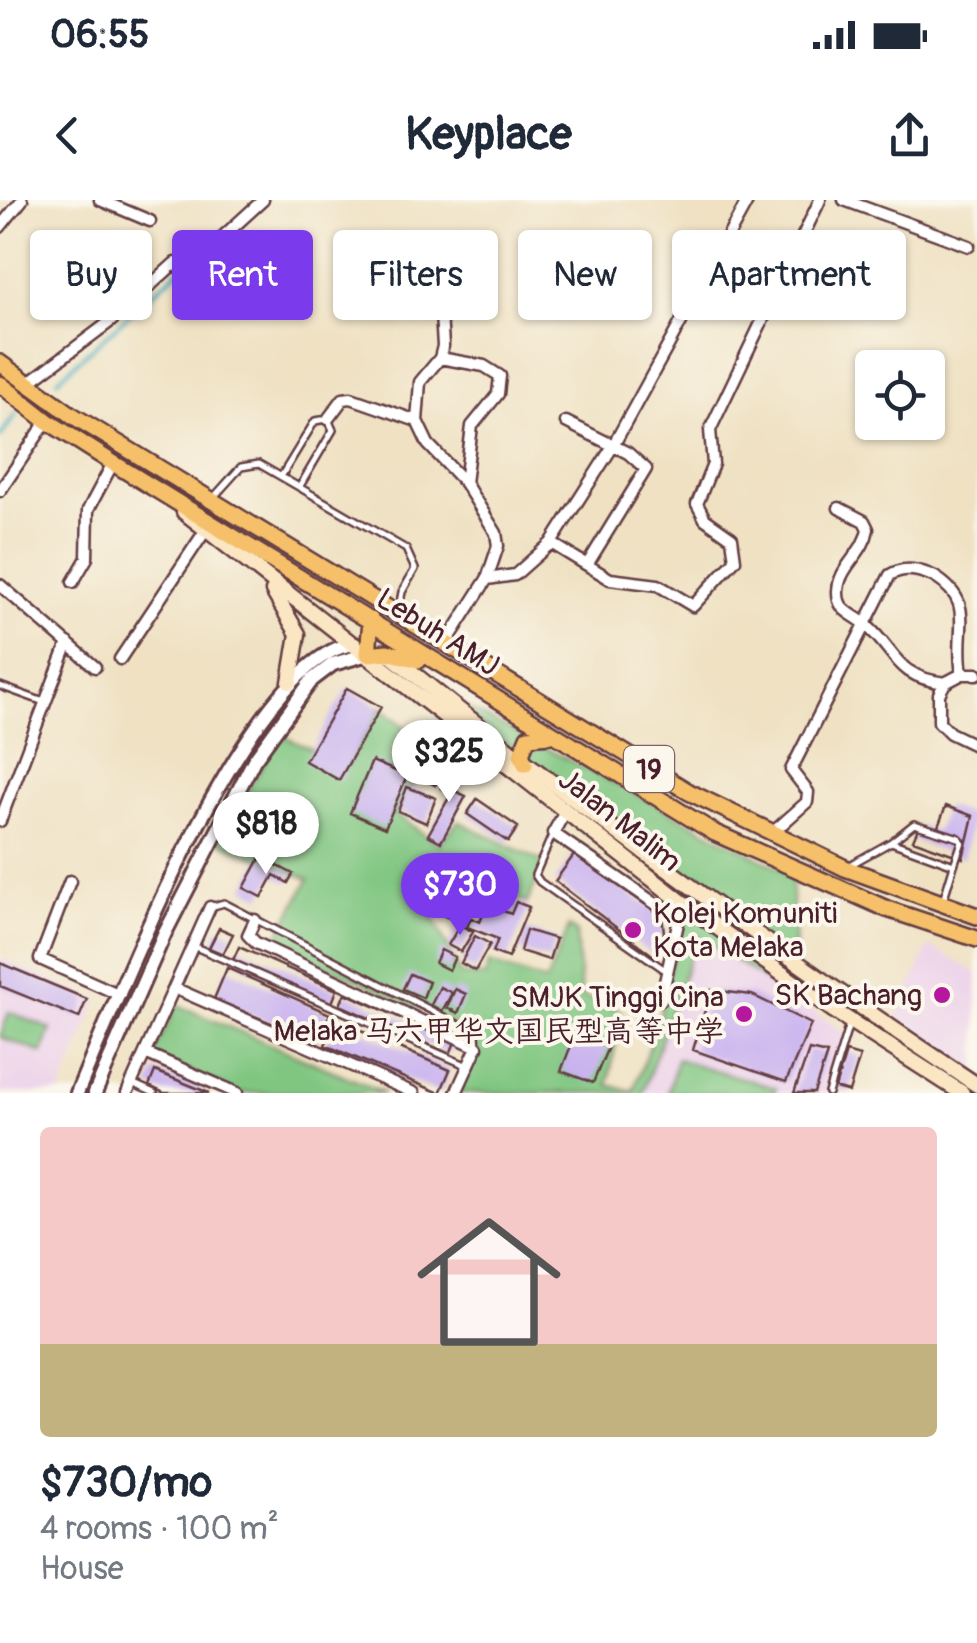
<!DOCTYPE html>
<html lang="en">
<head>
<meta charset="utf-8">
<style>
	body { margin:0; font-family:Pangolin,"LXGW WenKai TC",sans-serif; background:#f6f6f7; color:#1f2937; height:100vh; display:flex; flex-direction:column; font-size:38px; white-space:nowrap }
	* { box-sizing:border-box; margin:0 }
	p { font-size:32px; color:#747a83 }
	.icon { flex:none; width:55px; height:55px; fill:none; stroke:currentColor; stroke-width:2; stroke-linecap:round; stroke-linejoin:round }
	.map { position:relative; height:893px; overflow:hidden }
	.panel { display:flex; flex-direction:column; background:#fff; flex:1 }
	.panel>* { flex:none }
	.guide { position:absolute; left:30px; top:30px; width:918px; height:90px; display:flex; gap:20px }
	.tools { position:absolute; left:855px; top:150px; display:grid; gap:20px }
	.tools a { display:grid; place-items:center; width:90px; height:90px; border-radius:10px; background:#fff; box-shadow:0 2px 8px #0004; font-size:50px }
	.price { position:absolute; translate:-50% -85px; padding:0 22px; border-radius:35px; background:#fff; color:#222; font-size:32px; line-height:65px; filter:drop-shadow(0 2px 5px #0008) }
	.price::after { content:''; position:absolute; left:50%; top:60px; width:30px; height:22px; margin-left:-15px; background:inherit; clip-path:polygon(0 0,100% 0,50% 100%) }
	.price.current { background:#7c3aed; color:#fff }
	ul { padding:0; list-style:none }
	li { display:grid; align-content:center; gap:20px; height:530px; padding:0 40px }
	li span { display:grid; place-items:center; height:310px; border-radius:10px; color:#555 }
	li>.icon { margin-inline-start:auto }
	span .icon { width:180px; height:180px; fill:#fffc; stroke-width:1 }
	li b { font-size:42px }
	.chip { padding:0 35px; border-radius:10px; background:#fff; box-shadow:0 2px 8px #0004; font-size:35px; line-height:90px }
	.chip.current { background:#7c3aed; color:#fff }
	.status { display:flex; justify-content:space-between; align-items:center; height:70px; padding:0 50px; background:#fff; direction:ltr }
	.status svg { height:28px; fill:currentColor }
	header { display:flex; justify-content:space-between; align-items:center; height:130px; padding:0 40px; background:#fff; font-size:45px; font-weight:700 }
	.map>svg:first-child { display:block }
	.built { fill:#ecd1ea }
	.green { fill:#80c681; stroke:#657256; stroke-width:2.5 }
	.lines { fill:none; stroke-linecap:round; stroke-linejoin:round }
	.stream { stroke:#40aabf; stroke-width:4 }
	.building { fill:#c8b0ef }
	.service-casing { stroke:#633c42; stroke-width:10 }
	.minor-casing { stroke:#633c42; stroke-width:15 }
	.tertiary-casing { stroke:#633c42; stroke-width:18 }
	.secondary-casing { stroke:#633c42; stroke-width:19 }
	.trunk-casing { stroke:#633c42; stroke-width:20 }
	.service { stroke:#fff; stroke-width:5 }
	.minor { stroke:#fff; stroke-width:10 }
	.tertiary { stroke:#fff; stroke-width:12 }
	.secondary { stroke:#fbe6c4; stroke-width:14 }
	.trunk { stroke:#f6c06b; stroke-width:15 }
	.poi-dot { fill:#b5179e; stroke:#fbf7ec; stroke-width:4 }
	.labels { text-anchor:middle; stroke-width:8; stroke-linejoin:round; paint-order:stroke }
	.shield { fill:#fbf7ec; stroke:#7f6065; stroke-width:2.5 }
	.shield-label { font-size:28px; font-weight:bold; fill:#4a1f2b }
	.street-label { font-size:30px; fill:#4a1f2b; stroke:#fbf7ec }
	.poi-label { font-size:30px; fill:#4a1f2b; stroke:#fbf7ec; text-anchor:end }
</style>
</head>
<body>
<div class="status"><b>06:55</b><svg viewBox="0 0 49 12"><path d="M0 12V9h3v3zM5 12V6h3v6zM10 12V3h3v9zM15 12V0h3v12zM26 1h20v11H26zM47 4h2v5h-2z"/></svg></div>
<header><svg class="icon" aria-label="back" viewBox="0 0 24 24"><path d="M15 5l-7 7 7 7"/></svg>Keyplace<svg class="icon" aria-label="share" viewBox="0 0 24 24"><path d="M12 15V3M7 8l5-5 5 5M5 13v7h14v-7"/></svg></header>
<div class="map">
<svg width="977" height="893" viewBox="0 0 977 893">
	<rect width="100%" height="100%" fill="#fbf7ec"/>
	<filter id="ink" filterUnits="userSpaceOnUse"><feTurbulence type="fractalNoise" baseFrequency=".01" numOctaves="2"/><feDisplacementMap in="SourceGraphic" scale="20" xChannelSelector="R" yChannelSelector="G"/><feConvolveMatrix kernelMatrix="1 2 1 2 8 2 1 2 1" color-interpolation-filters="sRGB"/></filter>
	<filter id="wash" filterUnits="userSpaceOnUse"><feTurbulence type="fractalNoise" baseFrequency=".0048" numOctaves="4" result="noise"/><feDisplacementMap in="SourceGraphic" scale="40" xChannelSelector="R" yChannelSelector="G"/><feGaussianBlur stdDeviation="2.25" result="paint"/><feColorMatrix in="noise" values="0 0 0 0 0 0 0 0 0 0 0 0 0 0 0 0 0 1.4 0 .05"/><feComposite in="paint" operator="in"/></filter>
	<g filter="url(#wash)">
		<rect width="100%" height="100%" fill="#efe1c2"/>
		<path class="built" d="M696 735 847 834 830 893H643Z
			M929 746 977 773V874L896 818Z
			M0 758 98 800 60 893H0Z"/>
		<path class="green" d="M438 493 791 674 798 802 697 735 643 893H456L476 835 275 742 309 679 217 641 281 535 347 566 381 507 434 552 394 613 439 645 458 621 545 663 527 703 442 663 432 714 461 775 485 777 489 763 546 782 569 727 576 732 581 796 622 811 608 885 633 891 657 827 683 703 693 687Z
			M177 805 385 893H237L153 856Z
			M9 812 51 829 42 853 0 837Z
			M677 859 776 888 774 893H668Z"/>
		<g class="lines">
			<path class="stream" d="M860 0 957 35
				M57 180 180 69
				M0 237 16 214"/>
		</g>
		<g id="blocks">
			<path class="building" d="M347 488 381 507 339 580 305 561Z
				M425 556 445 566 435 585 415 575Z
				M372 561 407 576 385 628 350 613Z
				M456 564 466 571 453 590 466 596 441 642 428 635 451 594 441 588Z
				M407 587 436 598 426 623 398 611Z
				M477 599 518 627 508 642 467 614Z
				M946 606 973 616 963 658 913 640 919 626 936 632Z
				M574 655 662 716 664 732 655 757 555 681Z
				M261 657 293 674 288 683 274 675 262 697 244 688Z
				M446 669 476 684 470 694 439 682Z
				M447 689 476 699 472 712 442 702Z
				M516 702 529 707 508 758 493 752 498 739 467 727 471 718 480 722 487 705 511 714Z
				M445 708 462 716 459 722 442 715Z
				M460 725 473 732 461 752 448 745Z
				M219 728 233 734 223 754 209 748Z
				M526 730 556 739 549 760 520 751Z
				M475 736 490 744 475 771 461 763Z
				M239 747 337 790 332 803 233 760Z
				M441 750 455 757 449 770 435 763Z
				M0 763 87 799 79 818 0 786Z
				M227 768 330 814 316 842 214 799Z
				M410 774 429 782 423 798 403 789Z
				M440 787 452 793 442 811 431 805Z
				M455 789 466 794 458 813 447 808Z
				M711 790 752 795 811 824 786 882 693 850Z
				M345 793 455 842 450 854 340 805Z
				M336 820 450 870 440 893 325 845Z
				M575 835 608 847 593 883 561 871Z
				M809 850 827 854 814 893H794Z
				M846 852 860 856 849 892 835 888Z
				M155 871 209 893H164L149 886Z"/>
		</g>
	</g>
	<g filter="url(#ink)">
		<use href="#blocks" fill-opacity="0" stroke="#633c42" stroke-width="2.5"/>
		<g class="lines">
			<g class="service-casing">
				<path id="service" d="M282 275 315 221 328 219 333 230 300 286
					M214 297 241 267 259 264 406 349 415 369 402 392 398 413
					M0 486 44 502
					M553 633 535 675 540 682 665 770
					M891 642 914 624 959 638 962 642 954 665
					M848 666 891 642 954 665 943 701
					M210 707 224 703 467 829 476 835 477 847
					M193 746 468 866
					M132 883 154 893
					M828 893 849 824"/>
			</g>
			<g class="minor-casing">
				<path id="minor" d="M100 0 150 21
					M844 0 969 46
					M0 27 22 0
					M441 114 443 146 440 158 420 182 417 221 428 244 465 283 496 333 498 346 487 379 445 445
					M440 158 484 166 500 176 498 194 472 226 465 283
					M27 184 111 121 175 63 184 72 263 0
					M328 219 343 199 351 198 417 221
					M566 222 628 253 646 269 587 365
					M0 291 47 221
					M839 308 864 321 868 329C864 354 839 366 838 391 837 412 853 413 866 425 897 452 895 477 945 483L962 474H977
					M551 343 610 379 658 385 693 406 735 360 732 338 705 319 697 304 713 264 710 230 820 0
					M487 379 515 375 551 343 613 246 748 0
					M73 382 87 358 88 310 113 263
					M0 385 95 467
					M120 459 205 331
					M945 483 939 494V522L950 533 977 546
					M565 612 553 633 679 720
					M0 621 68 443
					M771 634 807 602 808 592 791 570 890 375C905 366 920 370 935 377 977 404 954 426 962 474
					M70 681 40 759 120 795
					M255 720 248 735 256 743 477 847 456 893
					M174 788 414 893
					M661 800 680 714
					M145 853 237 893
					M127 893 210 707"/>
			</g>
			<g class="tertiary-casing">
				<path id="tertiary" d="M77 893C117 800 250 453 355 444
					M95 893 165 733 254 560 312 480 333 464 368 454"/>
			</g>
			<g class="secondary-casing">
				<path id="secondary" d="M184 312 683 703 833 810 962 893
					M273 391 298 434 290 482
					M388 453C577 607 774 751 977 885"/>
			</g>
			<g class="trunk-casing">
				<path id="trunk" d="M0 163 72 215 689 592 845 668 977 716
					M0 184 47 221 113 263 715 633 887 709 977 739
					M371 420 368 454 387 452 419 460
					M525 564 521 554 528 537 550 535"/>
			</g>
			<use href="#service" class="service"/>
			<use href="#minor" class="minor"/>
			<use href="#tertiary" class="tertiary"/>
			<use href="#secondary" class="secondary"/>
			<use href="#trunk" class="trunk"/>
		</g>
	</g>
	<g class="poi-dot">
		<circle cx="633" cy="730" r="10"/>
		<circle cx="942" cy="795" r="10"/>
		<circle cx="744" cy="814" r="10"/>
	</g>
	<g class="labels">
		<rect class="shield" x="624" y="546" width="50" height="46" rx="8"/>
		<g class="shield-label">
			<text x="649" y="579">19</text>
		</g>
		<g class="street-label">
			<text transform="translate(438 432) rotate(32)" y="10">Lebuh AMJ</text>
			<text transform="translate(620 620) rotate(38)" y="10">Jalan Malim</text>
		</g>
		<g class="poi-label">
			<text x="653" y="723" text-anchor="start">Kolej Komuniti<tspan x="653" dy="34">Kota Melaka</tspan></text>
			<text x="922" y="805">SK Bachang</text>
			<text x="724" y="807">SMJK Tinggi Cina<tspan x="724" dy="34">Melaka 马六甲华文国民型高等中学</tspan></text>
		</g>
	</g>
</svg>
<div class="tools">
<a><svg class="icon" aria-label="locate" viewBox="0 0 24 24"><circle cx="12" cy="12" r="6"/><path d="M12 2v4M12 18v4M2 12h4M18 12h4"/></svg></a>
</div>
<b class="price" style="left:449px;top:605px">$325</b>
<b class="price" style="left:266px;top:677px">$818</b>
<b class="price current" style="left:460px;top:738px">$730</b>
<div class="guide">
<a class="chip">Buy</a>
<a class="chip current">Rent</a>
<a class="chip">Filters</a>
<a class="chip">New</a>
<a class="chip">Apartment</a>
</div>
</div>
<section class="panel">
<ul>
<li><span style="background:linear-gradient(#f6c9c9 70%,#c2b280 0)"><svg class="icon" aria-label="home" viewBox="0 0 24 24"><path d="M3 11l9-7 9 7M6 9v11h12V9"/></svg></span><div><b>$730/mo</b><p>4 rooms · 100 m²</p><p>House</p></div></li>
</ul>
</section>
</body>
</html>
